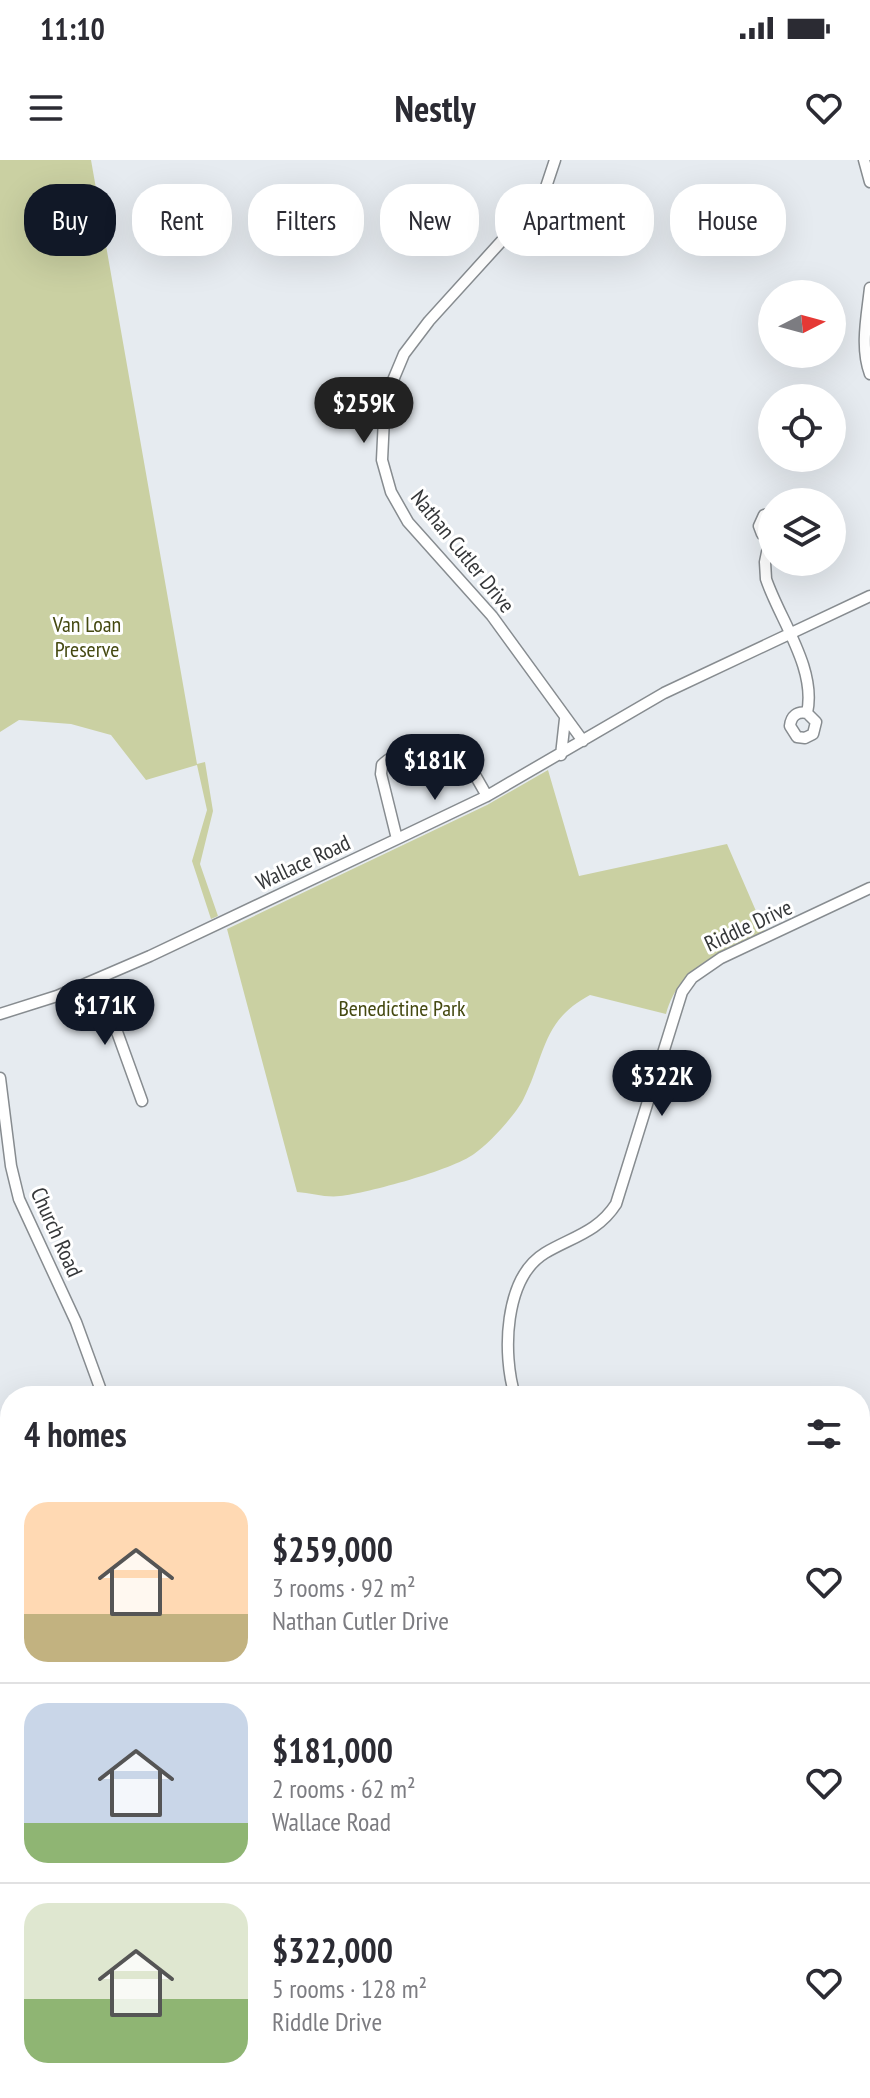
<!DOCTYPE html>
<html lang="en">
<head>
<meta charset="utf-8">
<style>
	body { margin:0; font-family:"PT Sans Narrow",sans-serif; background:#f2f2f3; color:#2b2b33; height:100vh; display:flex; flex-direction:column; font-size:30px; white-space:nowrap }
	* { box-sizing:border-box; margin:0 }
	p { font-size:26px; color:#7c7c81 }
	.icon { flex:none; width:44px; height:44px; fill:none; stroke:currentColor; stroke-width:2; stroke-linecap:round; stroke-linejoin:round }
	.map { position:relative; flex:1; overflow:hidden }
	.drawer { position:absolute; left:0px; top:1226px; width:870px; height:712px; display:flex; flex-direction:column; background:#fff; border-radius:32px 32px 0 0; box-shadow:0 8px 32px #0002 }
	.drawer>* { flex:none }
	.guide { position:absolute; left:24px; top:24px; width:822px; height:72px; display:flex; gap:16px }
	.needle { width:52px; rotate:84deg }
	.controls { position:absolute; left:758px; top:120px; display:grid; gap:16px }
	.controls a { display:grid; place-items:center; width:88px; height:88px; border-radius:50%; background:#fff; box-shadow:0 8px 32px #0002; font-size:40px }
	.price { position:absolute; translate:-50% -68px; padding:0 18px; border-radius:28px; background:#111827; color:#fff; font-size:26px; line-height:52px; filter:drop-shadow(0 2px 4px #0008) }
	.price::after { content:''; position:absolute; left:50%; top:48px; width:24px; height:18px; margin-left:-12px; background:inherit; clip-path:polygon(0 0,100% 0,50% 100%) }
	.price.selected { background:#222; color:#fff }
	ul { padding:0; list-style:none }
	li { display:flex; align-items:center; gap:24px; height:200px; padding:0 24px }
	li+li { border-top:2px solid #e1e1e2 }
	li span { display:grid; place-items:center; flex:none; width:224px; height:160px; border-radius:24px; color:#555 }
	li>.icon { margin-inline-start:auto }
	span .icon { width:96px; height:96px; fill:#fffc; stroke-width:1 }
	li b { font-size:34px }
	h2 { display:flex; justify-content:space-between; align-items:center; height:96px; padding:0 24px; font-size:34px }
	.pill { padding:0 28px; border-radius:32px; background:#fff; box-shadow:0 8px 32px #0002; font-size:28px; line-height:72px }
	.pill.selected { background:#111827; color:#fff }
	.status { display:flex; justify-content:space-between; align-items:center; height:56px; padding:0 40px; background:#fff; direction:ltr }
	.status svg { height:22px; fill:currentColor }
	header { display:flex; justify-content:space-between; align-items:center; height:104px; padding:0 24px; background:#fff; font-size:36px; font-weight:700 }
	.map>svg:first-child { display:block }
	.green { fill:#cad0a2 }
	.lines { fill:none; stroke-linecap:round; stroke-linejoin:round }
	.minor-casing { stroke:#878c90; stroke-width:13 }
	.highway-casing { stroke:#878c90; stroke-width:17 }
	.minor { stroke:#fff; stroke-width:10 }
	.highway { stroke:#fff; stroke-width:14 }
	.labels { text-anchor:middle; stroke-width:6; stroke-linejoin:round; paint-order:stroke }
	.street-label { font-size:22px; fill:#353739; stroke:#fff }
	.park-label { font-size:22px; fill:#454911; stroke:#fff }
</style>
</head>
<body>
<div class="status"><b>11:10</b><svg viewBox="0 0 49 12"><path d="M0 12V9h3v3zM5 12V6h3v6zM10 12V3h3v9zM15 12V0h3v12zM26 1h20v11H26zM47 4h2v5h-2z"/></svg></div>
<header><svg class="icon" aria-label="menu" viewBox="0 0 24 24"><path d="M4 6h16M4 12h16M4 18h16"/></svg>Nestly<svg class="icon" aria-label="heart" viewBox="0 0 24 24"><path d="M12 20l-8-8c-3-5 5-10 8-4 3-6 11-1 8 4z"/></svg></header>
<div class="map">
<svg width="870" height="1938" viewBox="0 0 870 1938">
	<rect width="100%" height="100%" fill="#e6ebf0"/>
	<path class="green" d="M0 0H91L197 604 205 602 213 651 200 704 218 756 211 759 192 701 207 650 197 605 146 620 111 575 71 564 19 560 0 572Z
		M548 610 579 716 727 684 766 774C722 794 681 802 666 854L590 835C541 861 546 895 523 940 515 955 489 984 474 994 452 1010 368 1033 340 1036 327 1038 311 1033 297 1032L227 769 487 645Z
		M0 1756H10V1885L0 1875Z
		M55 1928H236L223 1930 224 1938H126L114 1928 78 1938H67Z"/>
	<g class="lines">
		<g class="minor-casing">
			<path id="minor" d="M555 0 546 27 537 42 429 161 404 194 391 225 384 258 382 300 391 332 408 362 492 456 583 581
				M864 0 870 22
				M870 128C867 156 860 187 870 214
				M772 353 764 355 759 366 762 374 772 378
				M770 378 765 402 766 419C780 460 817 509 807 553L816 562 813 574 805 578 797 577 790 566C791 556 797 551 807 553
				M561 595 565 559
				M397 679 381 614 382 605C394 592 436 578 453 582L463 594 487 636
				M73 830 108 854 116 869 142 941
				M0 854 57 836 150 796 397 679 487 636 664 533 870 436
				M0 918 11 1006 19 1039 76 1162 103 1236
				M515 1236C502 1194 504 1118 545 1093 572 1077 598 1072 616 1044L682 832 692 818 721 798 870 728
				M0 1588 10 1596
				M860 1599 870 1596
				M0 1649 10 1670
				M0 1748H10
				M860 1766 870 1764
				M310 1928 311 1938
				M661 1928 709 1938
				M782 1938V1928"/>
		</g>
		<g class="highway-casing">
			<path id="highway" d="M0 1887 10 1896
				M0 1906 10 1916
				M23 1928 34 1938
				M44 1928 54 1938"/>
		</g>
		<use href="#minor" class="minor"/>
		<use href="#highway" class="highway"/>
	</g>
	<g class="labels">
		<g class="street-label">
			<text transform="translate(463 391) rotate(51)" y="8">Nathan Cutler Drive</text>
			<text transform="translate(303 702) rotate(-25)" y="8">Wallace Road</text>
			<text transform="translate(748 765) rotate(-25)" y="8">Riddle Drive</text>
			<text transform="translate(57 1072) rotate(66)" y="8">Church Road</text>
		</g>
		<g class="park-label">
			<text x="87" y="472">Van Loan<tspan x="87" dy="25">Preserve</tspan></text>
			<text x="402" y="856">Benedictine Park</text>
		</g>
	</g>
</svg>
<div class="controls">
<a><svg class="needle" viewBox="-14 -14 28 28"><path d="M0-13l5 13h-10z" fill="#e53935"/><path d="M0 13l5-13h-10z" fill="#7c7c81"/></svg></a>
<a><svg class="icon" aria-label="locate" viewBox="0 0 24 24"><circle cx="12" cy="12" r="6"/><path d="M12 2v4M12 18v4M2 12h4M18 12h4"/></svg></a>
<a><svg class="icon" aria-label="layers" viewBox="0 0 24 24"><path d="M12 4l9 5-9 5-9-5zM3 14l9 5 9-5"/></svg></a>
</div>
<b class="price selected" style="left:364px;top:285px">$259K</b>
<b class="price" style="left:435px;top:642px">$181K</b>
<b class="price" style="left:105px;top:887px">$171K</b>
<b class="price" style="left:662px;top:958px">$322K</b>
<div class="guide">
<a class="pill selected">Buy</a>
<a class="pill">Rent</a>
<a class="pill">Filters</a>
<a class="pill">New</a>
<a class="pill">Apartment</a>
<a class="pill">House</a>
</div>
<section class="drawer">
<h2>4 homes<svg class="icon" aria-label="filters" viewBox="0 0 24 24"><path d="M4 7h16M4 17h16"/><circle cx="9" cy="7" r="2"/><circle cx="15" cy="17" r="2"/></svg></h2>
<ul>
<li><span style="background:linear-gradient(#ffd9b3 70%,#c2b280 0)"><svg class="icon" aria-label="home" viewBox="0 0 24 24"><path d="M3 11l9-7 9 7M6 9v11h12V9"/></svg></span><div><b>$259,000</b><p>3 rooms · 92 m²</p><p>Nathan Cutler Drive</p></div><svg class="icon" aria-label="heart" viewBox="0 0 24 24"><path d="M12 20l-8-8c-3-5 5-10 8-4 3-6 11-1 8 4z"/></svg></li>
<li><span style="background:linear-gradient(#c9d6e8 75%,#8fb573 0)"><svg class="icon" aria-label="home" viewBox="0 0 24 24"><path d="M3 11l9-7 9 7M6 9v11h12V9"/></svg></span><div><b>$181,000</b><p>2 rooms · 62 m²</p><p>Wallace Road</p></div><svg class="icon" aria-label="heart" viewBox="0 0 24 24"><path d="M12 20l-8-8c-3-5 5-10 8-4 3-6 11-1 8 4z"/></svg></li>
<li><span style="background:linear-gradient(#dfe7d0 60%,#8fb573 0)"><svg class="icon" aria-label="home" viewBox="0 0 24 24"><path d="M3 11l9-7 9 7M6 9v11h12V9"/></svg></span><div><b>$322,000</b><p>5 rooms · 128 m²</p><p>Riddle Drive</p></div><svg class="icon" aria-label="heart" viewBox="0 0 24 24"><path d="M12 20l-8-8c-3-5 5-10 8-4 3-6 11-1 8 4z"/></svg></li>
</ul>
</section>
</div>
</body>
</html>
